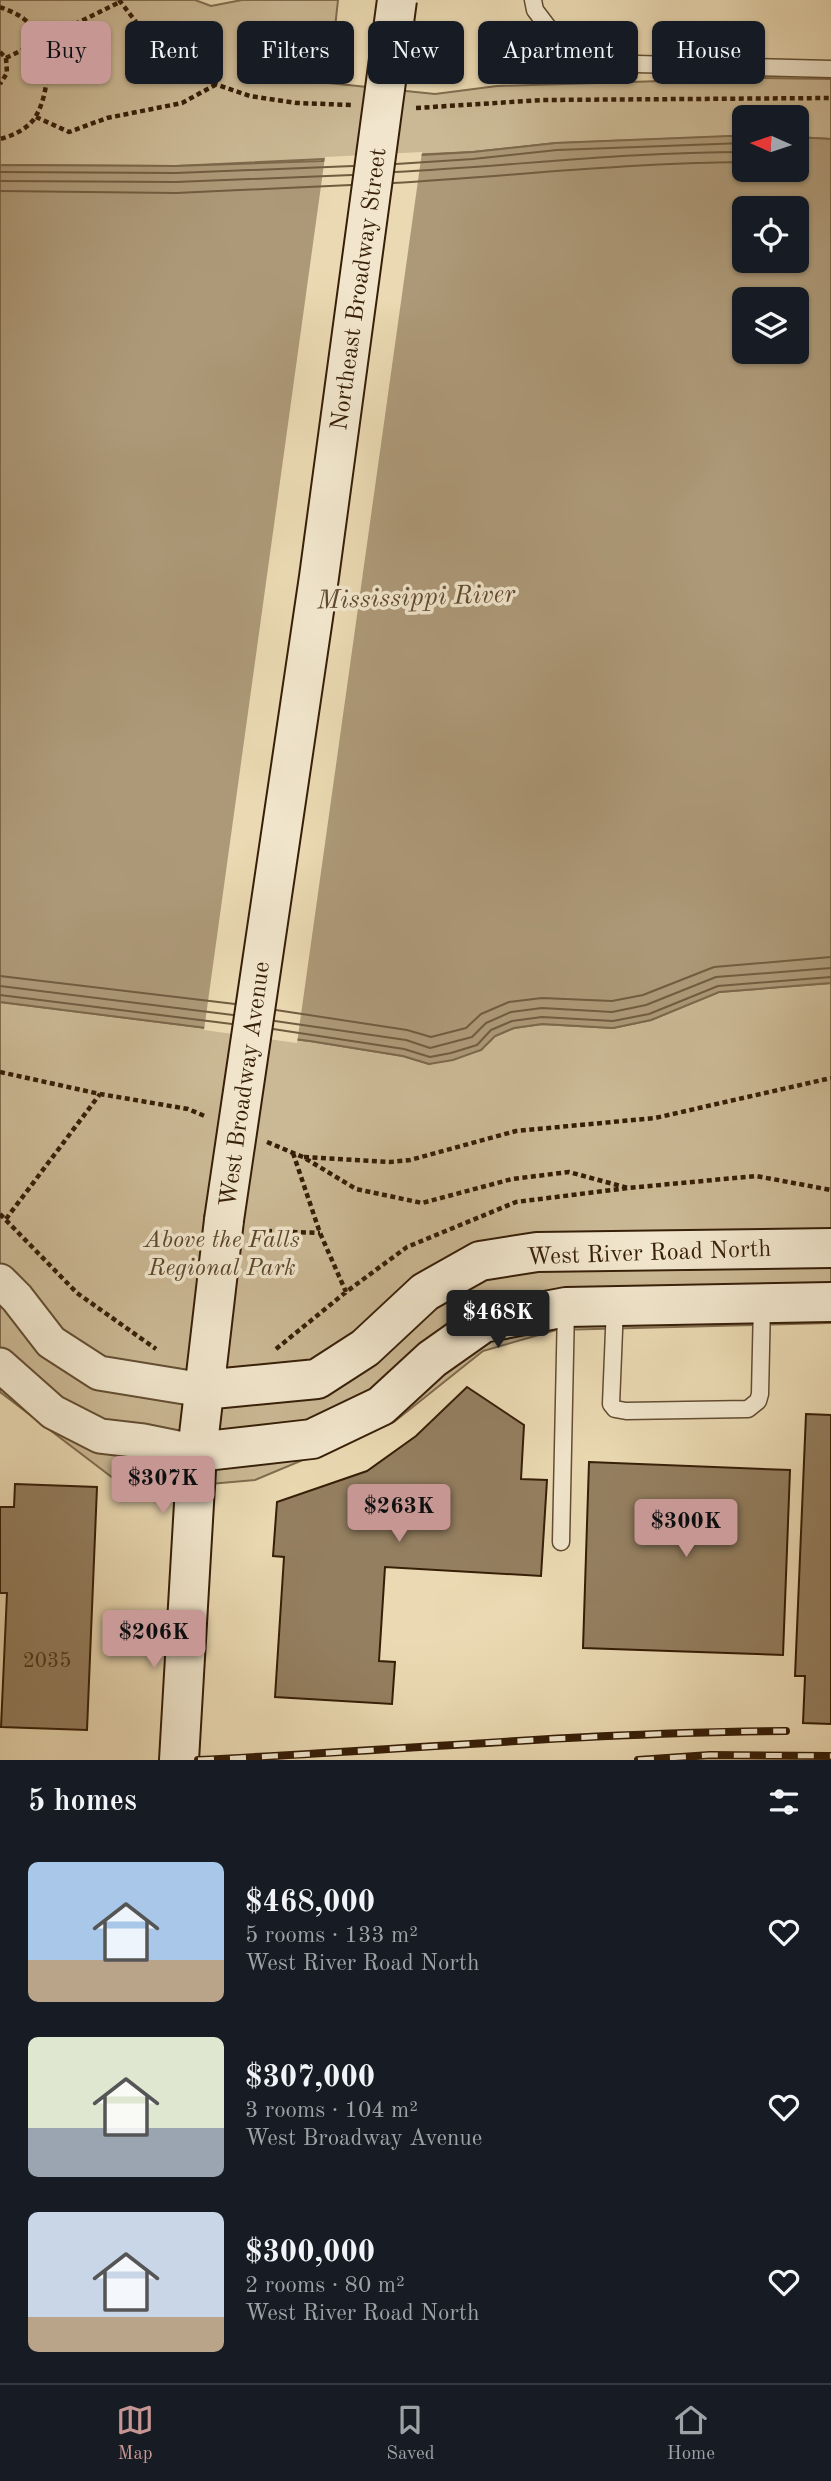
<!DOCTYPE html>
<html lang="en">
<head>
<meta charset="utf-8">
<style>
	body { margin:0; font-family:"Old Standard TT",serif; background:#20242c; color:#f1f3f6; height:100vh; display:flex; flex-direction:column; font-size:26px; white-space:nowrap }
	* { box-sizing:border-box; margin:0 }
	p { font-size:23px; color:#9ea1a6 }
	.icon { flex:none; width:38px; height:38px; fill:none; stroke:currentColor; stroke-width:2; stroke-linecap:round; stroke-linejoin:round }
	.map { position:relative; height:1760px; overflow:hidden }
	.details { display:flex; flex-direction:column; background:#171b24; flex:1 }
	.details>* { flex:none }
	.hud { position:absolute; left:21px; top:21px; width:789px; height:63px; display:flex; gap:14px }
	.needle { width:46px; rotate:273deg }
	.controls { position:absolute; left:732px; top:105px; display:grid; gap:14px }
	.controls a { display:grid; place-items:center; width:77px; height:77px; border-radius:10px; background:#171b24; box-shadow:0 2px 5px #0004; font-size:35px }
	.price { position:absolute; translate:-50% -60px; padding:0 16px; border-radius:7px; background:#c59692; color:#111; font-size:23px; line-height:46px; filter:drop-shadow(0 2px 4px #0008) }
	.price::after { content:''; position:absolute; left:50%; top:42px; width:21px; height:16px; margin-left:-10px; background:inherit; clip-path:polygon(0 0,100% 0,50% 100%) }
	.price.selected { background:#222; color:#fff }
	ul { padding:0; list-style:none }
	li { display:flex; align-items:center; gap:21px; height:175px; padding:0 28px }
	li span { display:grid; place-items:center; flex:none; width:196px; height:140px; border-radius:10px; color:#555 }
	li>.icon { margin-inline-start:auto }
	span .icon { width:84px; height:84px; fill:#fffc; stroke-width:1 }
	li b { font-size:30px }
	h2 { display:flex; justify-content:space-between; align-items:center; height:84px; padding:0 28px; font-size:30px }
	.chip { padding:0 24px; border-radius:10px; background:#171b24; box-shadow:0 2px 5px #0004; font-size:24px; line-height:63px }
	.chip.selected { background:#c59692; color:#111 }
	.tabs { display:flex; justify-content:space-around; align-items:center; height:98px; border-top:2px solid #363941; background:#171b24; font-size:19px; color:#9ea1a6 }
	.tabs a { display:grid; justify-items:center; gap:4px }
	.tabs .selected { color:#c59692 }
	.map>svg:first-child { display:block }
	.green { fill:#cbb995; stroke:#806c4e; stroke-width:2 }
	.water { fill:#ad9978; stroke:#7d684b; stroke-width:2; fill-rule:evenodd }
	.pier { fill:#ead9b2 }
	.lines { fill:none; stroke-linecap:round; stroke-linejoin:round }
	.shore { stroke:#725c40; stroke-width:2 }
	.building { fill:#947f60; stroke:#361e07; stroke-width:2 }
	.lane-casing { stroke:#634d32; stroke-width:19 }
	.street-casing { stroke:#634d32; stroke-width:37 }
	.secondary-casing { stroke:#361e07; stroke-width:42 }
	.path { stroke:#361e07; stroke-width:4.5; stroke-dasharray:5 3.5; stroke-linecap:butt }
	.lane { stroke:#f1e6cd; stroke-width:16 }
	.street { stroke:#f1e6cd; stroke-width:33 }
	.secondary { stroke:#f1e6cd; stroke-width:38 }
	.rail-casing { stroke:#361e07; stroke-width:8 }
	.rail { stroke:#f1e6cd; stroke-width:5; stroke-dasharray:16; stroke-linecap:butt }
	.secondary-bridge-casing { stroke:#361e07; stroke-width:42; stroke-linecap:butt }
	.secondary-bridge { stroke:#f1e6cd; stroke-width:38 }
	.labels { text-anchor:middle; stroke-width:7; stroke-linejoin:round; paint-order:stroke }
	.number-label { font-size:21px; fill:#4e361d }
	.street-label { font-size:24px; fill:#361e07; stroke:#f1e6cd }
	.park-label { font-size:24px; font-style:italic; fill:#5b452a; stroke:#f1e6cd }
	.water-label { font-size:26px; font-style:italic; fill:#60492f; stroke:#f1e6cd }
</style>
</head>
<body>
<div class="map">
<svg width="831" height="1760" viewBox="0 0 831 1760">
	<rect width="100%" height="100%" fill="#ead9b2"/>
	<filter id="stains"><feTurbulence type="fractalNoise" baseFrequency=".00286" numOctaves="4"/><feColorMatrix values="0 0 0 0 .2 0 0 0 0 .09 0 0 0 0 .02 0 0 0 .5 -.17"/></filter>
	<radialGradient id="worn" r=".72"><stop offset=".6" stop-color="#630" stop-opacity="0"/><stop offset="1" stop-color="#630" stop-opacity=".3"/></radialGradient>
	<path class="green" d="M0 0H195L211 6 242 0H338L329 83 435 94 497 86 759 78 831 79V139L796 137V117H744V136L556 143 473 152 176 166 0 165Z
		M831 983V1323L556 1330 483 1351 394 1422 255 1480 130 1491 0 1392V1002L310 1041 403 1056 429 1064 481 1050 495 1036 514 1028 542 1024 613 1028 651 1020 719 992Z"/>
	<path class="water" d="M729 136H744V170H796V137L831 139V983L719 992 651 1020 613 1028 542 1024 514 1028 495 1036 481 1050 453 1060 429 1064 403 1056 310 1041 0 1002V165L176 166 321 161 473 152 556 143ZM744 208H796V261H744ZM744 299H796V352H744Z"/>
	<path class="pier" d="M422 152 297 1043 204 1030 325 157Z"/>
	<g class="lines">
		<path class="shore" d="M396 164 473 159 557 150 744 143
			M0 172 176 173 353 166
			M395 172C511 166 627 152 744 152
			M0 181 176 182 352 175
			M393 183C510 176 627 163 744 162
			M0 191 176 193 351 185
			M0 976 235 1004
			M0 986 233 1015
			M0 995 232 1024
			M276 1010 407 1030 431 1037 466 1028 481 1014 509 1002 542 998 612 1001 643 995 714 967 831 957
			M275 1021 406 1040 430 1048 472 1037 486 1023 511 1012 542 1008 612 1012 646 1005 716 977 831 968
			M273 1029 404 1049 430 1057 451 1053 477 1045 491 1030 512 1021 542 1017 613 1021 649 1014 718 986 831 977"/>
	</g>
	<path class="building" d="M467 1387 524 1425 521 1479 547 1480 541 1576 385 1567 379 1661 395 1662 392 1704 275 1697 284 1557 273 1556 277 1502 367 1471 416 1436Z
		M806 1414 831 1415V1724L803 1723 805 1676H795Z
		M589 1462 790 1470 783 1655 583 1648Z
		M15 1484 97 1487 87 1730 1 1727 7 1593H0V1507H14Z"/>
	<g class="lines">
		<g class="lane-casing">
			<path id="lane" d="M533 0 535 10 560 43 597 63 831 69
				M615 1306 611 1404 615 1409 626 1411 748 1409 758 1401 760 1394 762 1303
				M561 1542 566 1307"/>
		</g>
		<g class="street-casing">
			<path id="street" d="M0 1281 17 1298 51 1342 99 1373 203 1390
				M0 1365 53 1412 100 1436 143 1441 197 1452"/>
		</g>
		<g class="secondary-casing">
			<path id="secondary" d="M203 1390 317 1379 365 1348 425 1292 480 1261 537 1252 831 1248
				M197 1452 312 1439 381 1406 432 1359 483 1323 566 1307 831 1302
				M179 1760 197 1452 224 1220"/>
		</g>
		<path class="path" d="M119 0 160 53 215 84 250 96 297 103 351 105
			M0 7C8 10 18 14 24 19 52 41 52 87 36 116 29 128 13 136 0 139
			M0 52 6 58 7 73 0 84
			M6 58 122 1
			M416 108 543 100 831 98
			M36 117 69 132 107 118 182 103 215 85
			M0 1072 100 1094 188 1109 207 1117
			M267 1142 303 1157 356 1189 422 1203 512 1179 569 1172 628 1188
			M293 1153 320 1233 346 1292
			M304 1157 390 1162 410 1160 516 1131 655 1118 831 1078
			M0 1214 77 1293 156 1349
			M6 1219 100 1094
			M267 1231 320 1233
			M276 1349 346 1292 407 1247 516 1202 628 1188 756 1176 831 1190"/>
		<use href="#lane" class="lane"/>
		<use href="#street" class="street"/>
		<use href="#secondary" class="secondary"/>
		<g class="rail-casing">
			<path id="rail" d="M198 1760C394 1751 589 1732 786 1731
				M638 1760 710 1755 831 1756"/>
		</g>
		<use href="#rail" class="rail"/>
		<g class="secondary-bridge-casing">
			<path id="secondary-bridge" d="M224 1220 319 577 397 0"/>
		</g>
		<use href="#secondary-bridge" class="secondary-bridge"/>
	</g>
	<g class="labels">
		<g class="number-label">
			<text x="47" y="1667">2035</text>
		</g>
		<g class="street-label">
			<text transform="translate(358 289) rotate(-82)" y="8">Northeast Broadway Street</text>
			<text transform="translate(244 1084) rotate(-82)" y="8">West Broadway Avenue</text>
			<text transform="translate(649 1252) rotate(-2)" y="8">West River Road North</text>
		</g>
		<g class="park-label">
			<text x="222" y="1247">Above the Falls<tspan x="222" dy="28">Regional Park</tspan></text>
		</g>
		<g class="water-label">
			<text transform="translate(416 596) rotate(-2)" y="9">Mississippi River</text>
		</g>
	</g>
	<rect width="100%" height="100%" filter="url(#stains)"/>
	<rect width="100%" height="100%" fill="url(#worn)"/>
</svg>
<div class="controls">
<a><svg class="needle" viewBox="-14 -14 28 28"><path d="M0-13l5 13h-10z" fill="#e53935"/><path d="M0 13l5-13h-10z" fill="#9ea1a6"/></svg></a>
<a><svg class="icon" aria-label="locate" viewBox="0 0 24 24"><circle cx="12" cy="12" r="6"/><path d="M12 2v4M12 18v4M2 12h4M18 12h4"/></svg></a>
<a><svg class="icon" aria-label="layers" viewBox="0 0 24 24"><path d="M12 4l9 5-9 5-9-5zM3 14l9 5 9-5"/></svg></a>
</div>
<b class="price selected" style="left:498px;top:1350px">$468K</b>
<b class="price" style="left:163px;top:1516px">$307K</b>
<b class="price" style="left:399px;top:1544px">$263K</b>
<b class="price" style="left:686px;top:1559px">$300K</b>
<b class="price" style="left:154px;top:1670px">$206K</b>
<div class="hud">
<a class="chip selected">Buy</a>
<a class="chip">Rent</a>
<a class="chip">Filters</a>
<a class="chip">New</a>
<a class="chip">Apartment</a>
<a class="chip">House</a>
</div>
</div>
<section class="details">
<h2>5 homes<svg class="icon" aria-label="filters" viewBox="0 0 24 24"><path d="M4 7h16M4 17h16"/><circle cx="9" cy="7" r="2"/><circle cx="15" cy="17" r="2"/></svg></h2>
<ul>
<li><span style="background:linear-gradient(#a9c7e8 70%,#b9a48a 0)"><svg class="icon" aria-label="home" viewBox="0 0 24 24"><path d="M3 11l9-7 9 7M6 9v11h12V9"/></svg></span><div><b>$468,000</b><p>5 rooms · 133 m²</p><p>West River Road North</p></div><svg class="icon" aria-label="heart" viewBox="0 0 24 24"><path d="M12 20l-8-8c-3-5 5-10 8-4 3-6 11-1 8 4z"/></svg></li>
<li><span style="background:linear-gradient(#dfe7d0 65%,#9aa5b1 0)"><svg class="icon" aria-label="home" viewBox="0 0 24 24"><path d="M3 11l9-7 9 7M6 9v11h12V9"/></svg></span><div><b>$307,000</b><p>3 rooms · 104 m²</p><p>West Broadway Avenue</p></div><svg class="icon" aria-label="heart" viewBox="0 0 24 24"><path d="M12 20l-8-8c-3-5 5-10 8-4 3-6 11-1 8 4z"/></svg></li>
<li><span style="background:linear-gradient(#c9d6e8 75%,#b9a48a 0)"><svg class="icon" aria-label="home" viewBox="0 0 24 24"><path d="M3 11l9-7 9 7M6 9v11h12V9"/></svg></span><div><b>$300,000</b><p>2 rooms · 80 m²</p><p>West River Road North</p></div><svg class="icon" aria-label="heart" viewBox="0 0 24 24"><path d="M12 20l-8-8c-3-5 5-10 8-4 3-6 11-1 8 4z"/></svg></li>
</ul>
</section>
<nav class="tabs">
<a class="selected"><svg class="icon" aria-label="map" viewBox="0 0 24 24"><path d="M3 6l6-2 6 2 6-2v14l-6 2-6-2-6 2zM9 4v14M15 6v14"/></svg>Map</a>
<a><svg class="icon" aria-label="saved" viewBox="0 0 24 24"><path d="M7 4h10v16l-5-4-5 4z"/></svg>Saved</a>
<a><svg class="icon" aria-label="home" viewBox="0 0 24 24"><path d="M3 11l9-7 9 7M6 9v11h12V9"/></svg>Home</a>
</nav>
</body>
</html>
